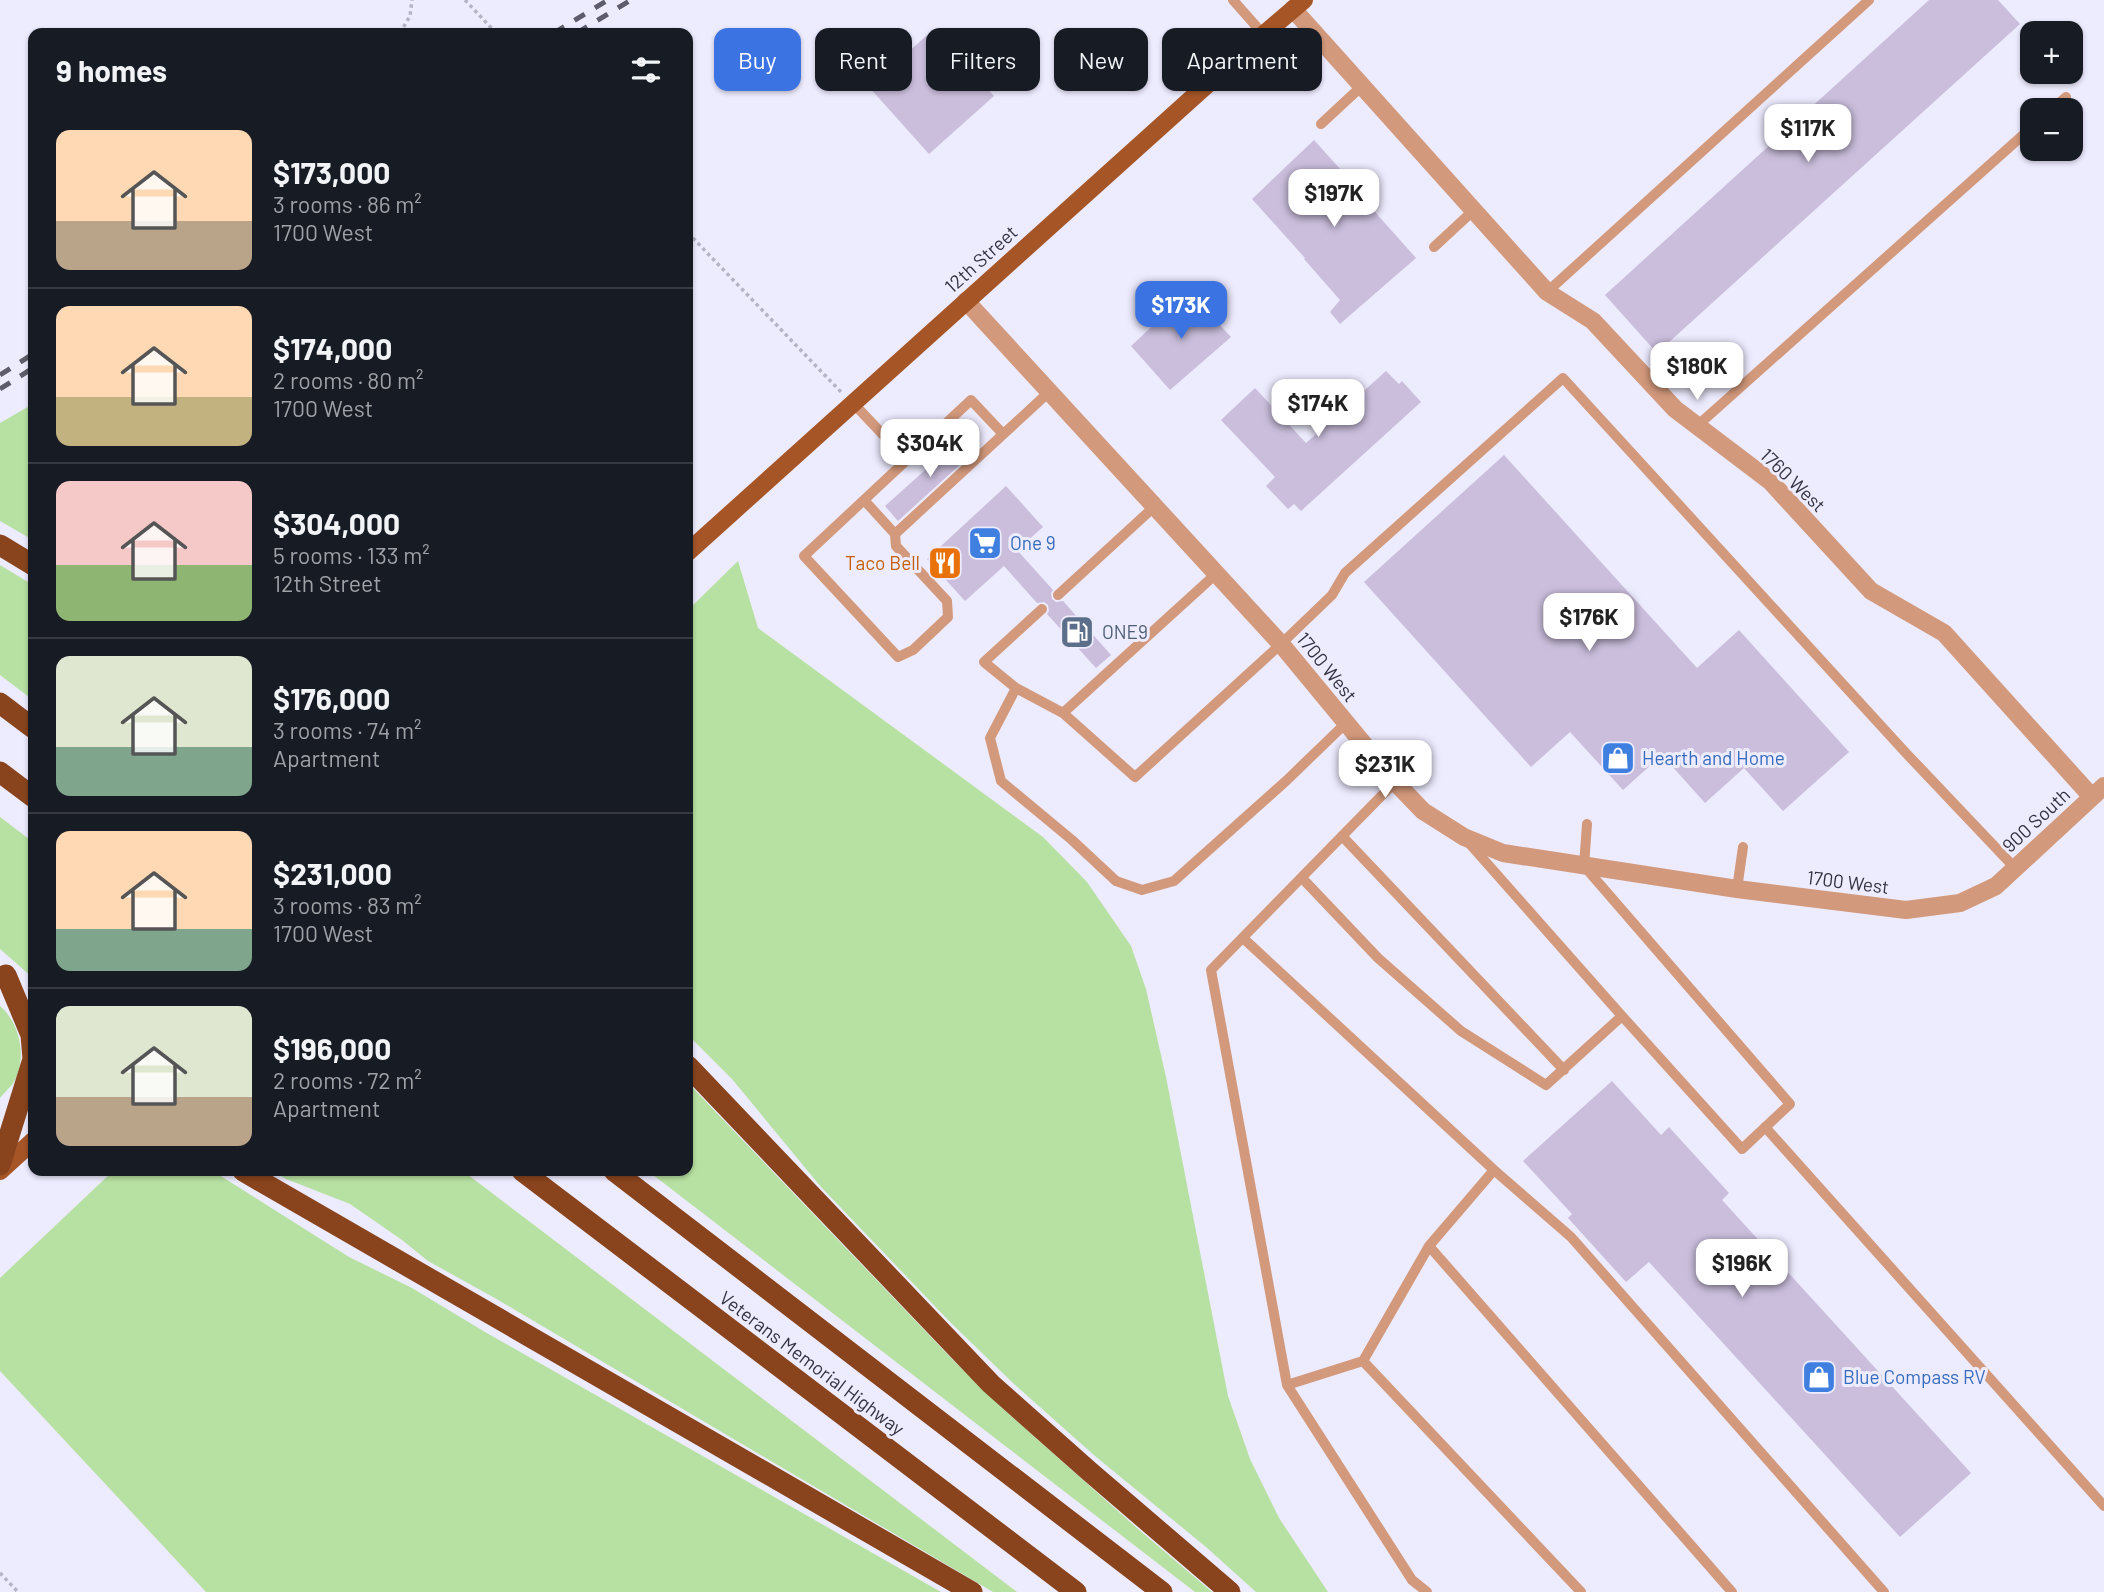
<!DOCTYPE html>
<html lang="en">
<head>
<meta charset="utf-8">
<style>
	body { margin:0; font-family:Barlow,sans-serif; background:#242831; color:#f1f3f6; height:100vh; display:flex; flex-direction:column; font-size:26px; white-space:nowrap }
	* { box-sizing:border-box; margin:0 }
	p { font-size:23px; color:#9ea1a6 }
	.icon { flex:none; width:38px; height:38px; fill:none; stroke:currentColor; stroke-width:2; stroke-linecap:round; stroke-linejoin:round }
	.map { position:relative; flex:1; overflow:hidden }
	.sheet { position:absolute; left:28px; top:28px; width:665px; height:1148px; display:flex; flex-direction:column; background:#171b24; border-radius:14px; box-shadow:0 2px 5px #0004 }
	.sheet>* { flex:none }
	.banner { position:absolute; left:714px; top:28px; width:665px; height:63px; display:flex; gap:14px }
	.tools { position:absolute; left:2020px; top:21px; display:grid; gap:14px }
	.tools a { display:grid; place-items:center; width:63px; height:63px; border-radius:14px; background:#171b24; box-shadow:0 2px 5px #0004; font-size:35px }
	.price { position:absolute; translate:-50% -60px; padding:0 16px; border-radius:14px; background:#fff; color:#222; font-size:23px; line-height:46px; filter:drop-shadow(0 2px 4px #0008) }
	.price::after { content:''; position:absolute; left:50%; top:42px; width:21px; height:16px; margin-left:-10px; background:inherit; clip-path:polygon(0 0,100% 0,50% 100%) }
	.price.selected { background:#3c73e2; color:#fff }
	ul { padding:0; list-style:none }
	li { display:flex; align-items:center; gap:21px; height:175px; padding:0 28px }
	li+li { border-top:2px solid #363941 }
	li span { display:grid; place-items:center; flex:none; width:196px; height:140px; border-radius:14px; color:#555 }
	li>.icon { margin-inline-start:auto }
	span .icon { width:84px; height:84px; fill:#fffc; stroke-width:1 }
	li b { font-size:30px }
	h2 { display:flex; justify-content:space-between; align-items:center; height:84px; padding:0 28px; font-size:30px }
	.chip { padding:0 24px; border-radius:14px; background:#171b24; box-shadow:0 2px 5px #0004; font-size:24px; line-height:63px }
	.chip.selected { background:#3c73e2; color:#fff }
	.map>svg:first-child { display:block }
	.green { fill:#b7e1a2 }
	.building { fill:#cabedc }
	.lines { fill:none; stroke-linecap:round; stroke-linejoin:round }
	.path { stroke:#b5b3c4; stroke-width:3.5; stroke-dasharray:3.5 3.5; stroke-linecap:butt }
	.lane { stroke:#d3997c; stroke-width:10 }
	.street { stroke:#d3997c; stroke-width:18 }
	.primary { stroke:#a65527; stroke-width:18 }
	.highway { stroke:#89441d; stroke-width:21 }
	.rail { stroke:#5e5c6a; stroke-width:5; stroke-dasharray:12 12; stroke-linecap:butt }
	.labels { text-anchor:middle; stroke-width:6; stroke-linejoin:round; paint-order:stroke }
	.street-label { font-size:19px; fill:#34323e; stroke:#edebfe }
	.shop-label { font-size:19px; fill:#366cbe; stroke:#edebfe; text-anchor:start }
	.food-label { font-size:19px; fill:#c56008; stroke:#edebfe; text-anchor:end }
	.service-label { font-size:19px; fill:#4e5e75; stroke:#edebfe; text-anchor:start }
</style>
</head>
<body>
<div class="map">
<svg width="2104" height="1592" viewBox="0 0 2104 1592">
	<rect width="100%" height="100%" fill="#edebfe"/>
	<path class="green" d="M33 404V540L0 521V423Z
		M738 561 758 628 1043 837 1087 882 1131 946 1146 989 1166 1077 1228 1396 1250 1459 1279 1518 1328 1592H1256L1206 1547 1095 1456 1014 1384 949 1321 821 1187 732 1079 688 1035V610Z
		M0 565 33 585V700L0 675Z
		M0 817 33 842V978L0 949Z
		M0 1006C21 1024 28 1061 12 1085 8 1089 4 1093 0 1098Z
		M688 1083 951 1358 1001 1407 1138 1529 1212 1592H1195L648 1171H688Z
		M113 1171H213L349 1257 412 1288 485 1332 941 1592H206L0 1371V1278Z
		M272 1171H463L1017 1592H993L493 1297 428 1261 402 1240 350 1204 286 1179Z"/>
	<path class="building" d="M1929 0H1998L2020 24 1657 353 1605 295Z
		M934 29 994 96 929 154 869 87Z
		M1314 140 1369 201 1367 203 1416 258 1340 324 1330 312 1340 300 1304 259 1305 258 1252 199Z
		M1189 292 1231 337 1170 390 1131 346Z
		M1386 371 1399 384 1402 381 1421 402 1301 511 1294 504 1288 509 1266 486 1275 477 1221 420 1255 388 1306 443Z
		M962 437 975 451 898 521 885 506Z
		M1504 455 1697 668 1739 630 1849 752 1783 811 1744 768 1705 803 1662 755 1623 790 1570 732 1531 767 1364 582Z
		M1006 486 1043 527 1017 550 1053 590 1051 593 1052 599 1056 602 1063 601 1111 655 1096 668 1047 614 1049 611 1048 605 1044 602 1037 603 1004 566 965 601 927 559Z
		M1612 1081 1661 1135 1669 1127 1729 1193 1722 1200 1971 1473 1900 1537 1649 1262 1626 1282 1568 1218 1572 1214 1523 1161Z"/>
	<g class="lines">
		<path class="path" d="M465 0 496 33
			M400 33 410 16 412 0
			M688 233 841 392
			M0 1573 18 1592"/>
		<path class="lane" d="M1233 0 1263 34
			M2051 110 2066 97
			M1321 124 1363 85
			M1434 247 1474 210
			M1547 292 1869 0
			M853 403 907 460
			M1697 426 2032 127
			M864 500 895 534 1049 392
			M895 534 896 546 947 601 948 617 913 650 898 657 804 556 971 400 1003 434
			M1058 595 1155 506
			M1042 609 984 662 1016 688 1063 713 1135 777 1281 644 1332 595 1345 573 1563 378 1905 752 2015 868
			M1016 688 990 738 1001 781 1072 840 1116 881 1142 890 1174 881 1286 781 1346 723
			M1063 713 1217 573
			M1395 782 1211 970 1287 1385 1412 1580 1427 1592
			M1587 824 1584 866 1790 1104 1742 1149 1622 1016
			M1342 836 1564 1070
			M1302 878 1378 958 1461 1031 1546 1085 1622 1016 1469 843
			M1737 889 1743 847
			M1243 938 1494 1170 1429 1246 1732 1592
			M1765 1127 2104 1506
			M1494 1170 1571 1237 1884 1592
			M1363 1361 1429 1246
			M1287 1385 1363 1361 1581 1592"/>
		<path class="street" d="M1293 9 1547 292 1593 321 1675 409 1770 481 1871 591 1944 633 2092 797
			M966 301 1281 644 1395 782 1423 811 1464 837 1503 853 1737 889 1906 910 1960 903 1996 886 2104 786"/>
		<path class="primary" d="M688 552 1250 46 1304 0
			M0 1171 33 1141"/>
		<path class="highway" d="M0 545 33 565
			M0 703 33 728
			M0 772 33 797
			M688 1066 991 1384 1089 1471 1230 1592
			M0 1165 33 1059 31 1035 6 975
			M243 1171 972 1592
			M522 1171 1076 1592
			M614 1171 1162 1592"/>
		<path class="rail" d="M554 33 608 0
			M577 33 631 0
			M0 375 33 354
			M0 389 33 368"/>
	</g>
	<defs>
		<g id="supermarket-square" transform="scale(1.75)"><rect x="-9" y="-9" width="18" height="18" rx="4" fill="#3f7fe0" stroke="#edebfe"/><path d="M-6-5.5h2.5l.6 2H6L4.5 2H-2.5L-4.4-4H-6ZM-1.5 3.2a1.3 1.3 0 1 0 .1 0ZM3 3.2a1.3 1.3 0 1 0 .1 0Z" fill="#fff"/></g>
		<g id="restaurant-square" transform="scale(1.75)"><rect x="-9" y="-9" width="18" height="18" rx="4" fill="#e8710a" stroke="#edebfe"/><path d="M-5-6h1v4h1v-4h1v4h1v-4h1v5L-1.5 .5V6h-2V.5L-5-1ZM5-6V6H3V1.5H1.5Q1.5-4 5-6Z" fill="#fff"/></g>
		<g id="fuel-square" transform="scale(1.75)"><rect x="-9" y="-9" width="18" height="18" rx="4" fill="#5c6f8a" stroke="#edebfe"/><path d="M-5.5-6h7V0h2V4h1.3V-2.5L3-4.5l.8-.8L6-3V5H2.5V1h-1V6h-7ZM-4.2-4.7v3.2H.2V-4.7Z" fill="#fff"/></g>
		<g id="shop-square" transform="scale(1.75)"><rect x="-9" y="-9" width="18" height="18" rx="4" fill="#3f7fe0" stroke="#edebfe"/><path d="M-5-2.5h2.3a2.7 3.5 0 0 1 5.4 0H5L5.5 6h-11ZM-1.5-2.5h3a1.5 2.3 0 0 0-3 0Z" fill="#fff"/></g>
	</defs>
	<g fill-rule="evenodd">
		<use href="#supermarket-square" x="985" y="543"/>
		<use href="#restaurant-square" x="945" y="563"/>
		<use href="#fuel-square" x="1077" y="632"/>
		<use href="#shop-square" x="1618" y="758"/>
		<use href="#shop-square" x="1819" y="1377"/>
	</g>
	<g class="labels">
		<g class="street-label">
			<text transform="translate(981 259) rotate(-42)" y="7">12th Street</text>
			<text transform="translate(1793 480) rotate(44)" y="7">1760 West</text>
			<text transform="translate(1327 667) rotate(51)" y="7">1700 West</text>
			<text transform="translate(2036 820) rotate(-43)" y="7">900 South</text>
			<text transform="translate(1848 882) rotate(7)" y="7">1700 West</text>
			<text transform="translate(812 1363) rotate(37)" y="7">Veterans Memorial Highway</text>
		</g>
		<g class="shop-label">
			<text x="1010" y="550">One 9</text>
			<text x="1642" y="765">Hearth and Home</text>
			<text x="1843" y="1384">Blue Compass RV</text>
		</g>
		<g class="food-label">
			<text x="920" y="570">Taco Bell</text>
		</g>
		<g class="service-label">
			<text x="1102" y="639">ONE9</text>
		</g>
	</g>
</svg>
<div class="tools">
<a>+</a>
<a>−</a>
</div>
<b class="price" style="left:1808px;top:164px">$117K</b>
<b class="price" style="left:1334px;top:229px">$197K</b>
<b class="price selected" style="left:1181px;top:341px">$173K</b>
<b class="price" style="left:1697px;top:402px">$180K</b>
<b class="price" style="left:1318px;top:439px">$174K</b>
<b class="price" style="left:930px;top:479px">$304K</b>
<b class="price" style="left:1589px;top:653px">$176K</b>
<b class="price" style="left:1385px;top:800px">$231K</b>
<b class="price" style="left:1742px;top:1299px">$196K</b>
<div class="banner">
<a class="chip selected">Buy</a>
<a class="chip">Rent</a>
<a class="chip">Filters</a>
<a class="chip">New</a>
<a class="chip">Apartment</a>
</div>
<section class="sheet">
<h2>9 homes<svg class="icon" aria-label="filters" viewBox="0 0 24 24"><path d="M4 7h16M4 17h16"/><circle cx="9" cy="7" r="2"/><circle cx="15" cy="17" r="2"/></svg></h2>
<ul>
<li><span style="background:linear-gradient(#ffd9b3 65%,#b9a48a 0)"><svg class="icon" aria-label="home" viewBox="0 0 24 24"><path d="M3 11l9-7 9 7M6 9v11h12V9"/></svg></span><div><b>$173,000</b><p>3 rooms · 86 m²</p><p>1700 West</p></div></li>
<li><span style="background:linear-gradient(#ffd9b3 65%,#c2b280 0)"><svg class="icon" aria-label="home" viewBox="0 0 24 24"><path d="M3 11l9-7 9 7M6 9v11h12V9"/></svg></span><div><b>$174,000</b><p>2 rooms · 80 m²</p><p>1700 West</p></div></li>
<li><span style="background:linear-gradient(#f6c9c9 60%,#8fb573 0)"><svg class="icon" aria-label="home" viewBox="0 0 24 24"><path d="M3 11l9-7 9 7M6 9v11h12V9"/></svg></span><div><b>$304,000</b><p>5 rooms · 133 m²</p><p>12th Street</p></div></li>
<li><span style="background:linear-gradient(#dfe7d0 65%,#7fa58c 0)"><svg class="icon" aria-label="home" viewBox="0 0 24 24"><path d="M3 11l9-7 9 7M6 9v11h12V9"/></svg></span><div><b>$176,000</b><p>3 rooms · 74 m²</p><p>Apartment</p></div></li>
<li><span style="background:linear-gradient(#ffd9b3 70%,#7fa58c 0)"><svg class="icon" aria-label="home" viewBox="0 0 24 24"><path d="M3 11l9-7 9 7M6 9v11h12V9"/></svg></span><div><b>$231,000</b><p>3 rooms · 83 m²</p><p>1700 West</p></div></li>
<li><span style="background:linear-gradient(#dfe7d0 65%,#b9a48a 0)"><svg class="icon" aria-label="home" viewBox="0 0 24 24"><path d="M3 11l9-7 9 7M6 9v11h12V9"/></svg></span><div><b>$196,000</b><p>2 rooms · 72 m²</p><p>Apartment</p></div></li>
</ul>
</section>
</div>
</body>
</html>
